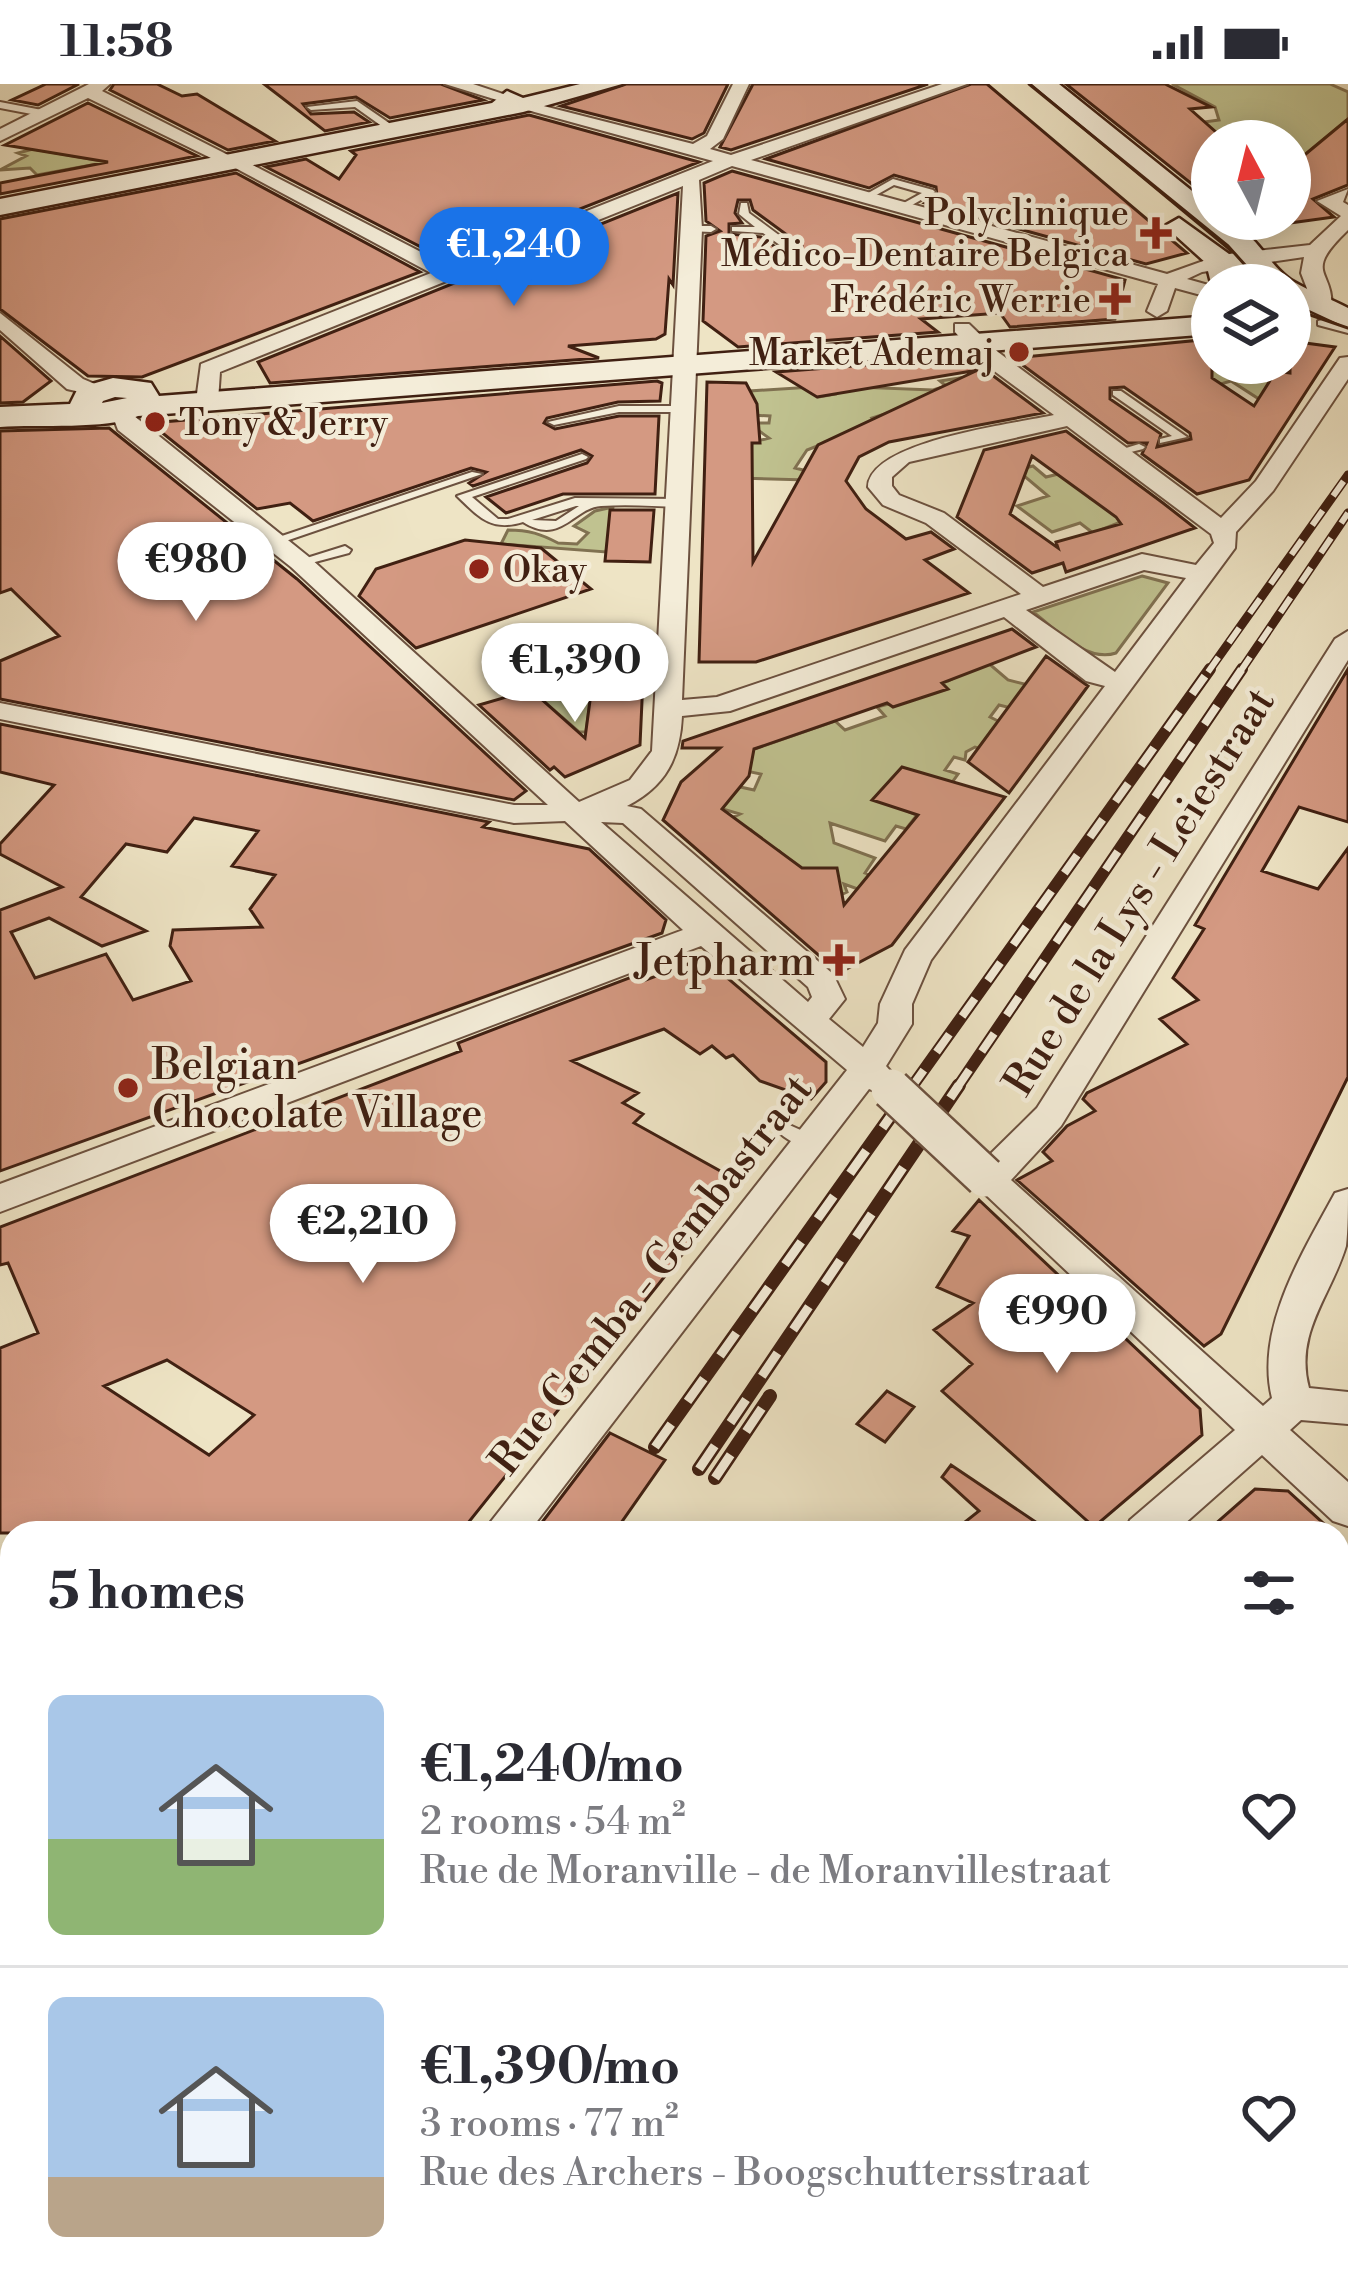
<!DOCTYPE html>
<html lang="en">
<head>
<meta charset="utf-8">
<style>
	body { margin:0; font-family:"Libre Bodoni",serif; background:#f7f7f7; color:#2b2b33; height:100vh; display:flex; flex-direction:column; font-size:45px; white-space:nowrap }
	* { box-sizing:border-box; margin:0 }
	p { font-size:39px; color:#7c7c81 }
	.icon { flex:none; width:66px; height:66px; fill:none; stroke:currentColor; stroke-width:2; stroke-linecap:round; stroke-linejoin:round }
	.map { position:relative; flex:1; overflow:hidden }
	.side { position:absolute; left:0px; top:1437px; width:1350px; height:768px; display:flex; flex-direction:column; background:#fff; border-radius:36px 36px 0 0; box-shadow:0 6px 30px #0003 }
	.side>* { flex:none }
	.needle { width:78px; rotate:353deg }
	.buttons { position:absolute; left:1191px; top:36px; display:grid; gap:24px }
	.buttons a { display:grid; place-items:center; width:120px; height:120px; border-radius:50%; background:#fff; box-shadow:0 6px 30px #0003; font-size:60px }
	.price { position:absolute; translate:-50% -102px; padding:0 27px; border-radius:42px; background:#fff; color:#222; font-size:39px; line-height:78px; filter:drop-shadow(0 3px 6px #0008) }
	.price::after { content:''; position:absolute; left:50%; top:72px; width:36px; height:27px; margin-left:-18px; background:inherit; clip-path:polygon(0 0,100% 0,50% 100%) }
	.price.selected { background:#1a73e8; color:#fff }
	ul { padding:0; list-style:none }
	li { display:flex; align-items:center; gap:36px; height:300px; padding:0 48px }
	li+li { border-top:3px solid #e1e1e2 }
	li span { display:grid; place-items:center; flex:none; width:336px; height:240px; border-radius:18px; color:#555 }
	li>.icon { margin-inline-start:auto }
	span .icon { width:144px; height:144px; fill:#fffc; stroke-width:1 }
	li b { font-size:51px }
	h2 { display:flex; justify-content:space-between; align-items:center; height:144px; padding:0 48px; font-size:51px }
	.status { display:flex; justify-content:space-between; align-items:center; height:84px; padding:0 60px; background:#fff; direction:ltr }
	.status svg { height:33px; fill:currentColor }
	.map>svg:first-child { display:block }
	.green { fill:#c0c290; stroke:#807151; stroke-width:3 }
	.building { fill:#d49982; stroke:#402012; stroke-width:3; fill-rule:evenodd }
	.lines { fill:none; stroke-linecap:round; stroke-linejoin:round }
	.highway-tunnel { stroke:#cbbda1; stroke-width:90; stroke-dasharray:90 45; stroke-linecap:butt }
	.lane-casing { stroke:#6c513f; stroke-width:4 }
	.street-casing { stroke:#6c513f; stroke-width:4 }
	.secondary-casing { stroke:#402012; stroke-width:5 }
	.primary-casing { stroke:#402012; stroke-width:5 }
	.lane { fill:#f4edd9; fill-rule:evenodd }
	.street { fill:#f4edd9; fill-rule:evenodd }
	.secondary { fill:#f4edd9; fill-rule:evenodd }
	.primary { fill:#e7c282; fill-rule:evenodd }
	.tram { stroke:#402012; stroke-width:3 }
	.rail-far2-casing { stroke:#402012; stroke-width:9 }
	.rail-far1-casing { stroke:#402012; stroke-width:12 }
	.rail-casing { stroke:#402012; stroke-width:14 }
	.rail-far2 { stroke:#f4edd9; stroke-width:6; stroke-dasharray:18; stroke-linecap:butt }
	.rail-far1 { stroke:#f4edd9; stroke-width:8; stroke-dasharray:22; stroke-linecap:butt }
	.rail { stroke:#f4edd9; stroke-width:9; stroke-dasharray:28; stroke-linecap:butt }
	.street-bridge-casing { stroke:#6c513f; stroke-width:44; stroke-linecap:butt }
	.street-bridge { stroke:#f4edd9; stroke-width:39 }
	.poi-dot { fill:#8f2418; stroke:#f4edd9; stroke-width:4.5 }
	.labels { text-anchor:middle; stroke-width:9; stroke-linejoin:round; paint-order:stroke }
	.far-poi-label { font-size:36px; fill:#402012; stroke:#f4edd9; text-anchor:end }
	.street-label { font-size:42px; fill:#402012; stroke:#f4edd9 }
	.poi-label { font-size:42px; fill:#402012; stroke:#f4edd9; text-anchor:end }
</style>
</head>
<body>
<div class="status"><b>11:58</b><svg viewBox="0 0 49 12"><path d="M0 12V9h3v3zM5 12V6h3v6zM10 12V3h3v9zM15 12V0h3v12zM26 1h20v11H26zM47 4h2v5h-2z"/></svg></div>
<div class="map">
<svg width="1348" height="2205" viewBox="0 0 1348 2205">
	<rect width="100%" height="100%" fill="#eee4c5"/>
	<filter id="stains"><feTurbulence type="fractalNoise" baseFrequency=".00167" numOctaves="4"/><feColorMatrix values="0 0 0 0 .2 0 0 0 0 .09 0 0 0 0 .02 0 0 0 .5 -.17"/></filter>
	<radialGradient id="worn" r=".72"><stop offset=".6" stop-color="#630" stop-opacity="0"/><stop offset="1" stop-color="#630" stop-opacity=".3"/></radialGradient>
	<path class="green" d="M1172 0H1330L1348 8V35L1290 83V57H1219L1225 56 1223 50 1178 55 1175 42 1219 36 1215 23Z
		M33 65 108 78 37 91 30 84 0 86 26 72 18 69Z
		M1166 276 1290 279 1291 281 1286 289 1250 282 1251 290 1280 296 1259 315 1231 297 1221 300Z
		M966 293 916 320 872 334 876 339 807 366 795 384 807 387V396L738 394 750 359 769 354 748 339H769L770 332 752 331 750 307 812 303 818 313 835 310 831 302 933 306 946 302 940 297Z
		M1033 382 1046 393 1071 387 1090 414 1131 434 1093 449 1080 439 1052 448 1017 422 1048 412 1017 386Z
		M613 423 606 468 501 460 508 446C529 446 541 450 558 459L577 460 588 449 574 442 595 427Z
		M1142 492 1168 499 1116 569C1086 579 1056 545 1033 528Z
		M987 578 1008 596 1041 604 1011 624 999 621 990 633 998 637 992 668 975 663 966 668 965 676 954 673 945 686 958 690 948 704 907 727 917 731 906 745 896 742 885 757 830 739 834 759 875 774 865 789 891 798 880 813 844 800 847 808 830 816 779 767 773 769 751 746 741 751 725 737 740 730 699 718 725 720 740 703 754 706 761 690 736 685 743 669 835 637 845 646 885 632 877 623 947 605 936 595 948 597Z
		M554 594H593L586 648H579L531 606H521Z"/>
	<path class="building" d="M46 0H79L38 21 12 16Z
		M114 0H157L182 12 197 10 275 57 228 66 110 6Z
		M264 0H441L483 16 390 34 356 13 303 20 311 30 354 28 369 38 325 47Z
		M626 0H728L704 49 692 55 561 22Z
		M753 0H928L731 66 720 63Z
		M971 0H987L1187 169 1146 180 925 119 937 112 936 103 894 91 869 104 766 75Z
		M1066 0H1165L1211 23 1190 25 1226 57H1212V116Z
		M88 19 197 72 0 110V99L108 78 5 61Z
		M529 31 699 78 448 177 266 83 306 75 339 95 356 71 351 67Z
		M1348 35V101L1313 115 1334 133 1290 139V83Z
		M732 87 1125 196 1115 235 1010 243 1000 229 921 235 938 248 738 263 703 237 706 152 720 147 706 137 704 99ZM738 116H750L753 126 802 162V184H788L787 171 761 153 729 150V140L742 139 735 129Z
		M236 89 420 188 142 293 88 292 0 225V135Z
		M678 109 673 201 669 195 665 250 656 255 568 262 599 274 270 299 258 278Z
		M0 252 51 297 23 318 0 319Z
		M1212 255V294L1254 322 1276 287 1290 289V257L1335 263 1249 396 1197 410 1142 370 1147 359H1128L1013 274ZM1124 303 1190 349 1191 355 1157 363 1161 350 1110 315V304Z
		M968 273 1043 329 889 358 859 373 846 397 866 425 906 455 931 448 954 465 925 476 969 509 756 578H699L707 298 746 299 757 320 760 359H752L753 478 818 361 978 286 817 313 776 288Z
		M657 297 662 299 660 317 618 318 547 334 544 339 555 345 619 332H659L655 410H563L506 429 486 413 587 379 592 372 581 366 473 402 469 399 486 388 471 384 313 437 290 419 257 425 150 339Z
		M109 344 297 495 526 707 514 716 0 615V577L59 552 11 505 0 509V347Z
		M1066 347 1163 419 1195 444 1066 488 1063 479 1032 489 957 433 984 366ZM1032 372 1116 433 1121 440 1056 458 1058 464 1010 430Z
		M610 426H654L650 478 605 477Z
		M465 456 541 464 591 505 416 564 359 512 376 485Z
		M1012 545 1036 563 942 599 948 605 893 623 887 619 754 665 749 692 722 725 802 784H837L844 821 918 731 872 716 902 683 1005 713 892 861 839 889 663 736 681 698 720 664H682L683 657Z
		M1046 572 1088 602 1009 709 968 678Z
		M1348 585V738L1299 723 1262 787 1318 805 1348 764V993L1221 1250 1204 1262 1017 1096 1052 1077 1043 1068 1067 1042 1095 1027 1083 1015 1087 1009 1187 960 1160 935 1198 916 1173 894 1204 845 1195 841Z
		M593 594 643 595 640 661 565 693 554 683 550 686 479 621 531 606 585 654Z
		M0 640 489 738 483 743 589 765 666 836 662 849 0 1087V826L62 803 0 770V760L54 701 0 688ZM194 734 258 747 232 782 275 791 250 825 262 843 173 846 170 862 191 897 133 916 106 870 35 894 11 848 49 834 102 862 146 847 81 813 126 760 167 768Z
		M704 874 826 978V998L811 1015 760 997 733 971 726 974 712 962 700 970 664 945 572 977 638 1009 623 1019 643 1030 634 1039 740 1098 460 1449H0V1264L38 1249 8 1179 0 1181V1143L461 967 458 959 650 886 646 896ZM167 1276 254 1331 209 1371 104 1302Z
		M979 1116 1200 1325 1202 1351 1094 1443 942 1307 972 1280 934 1246 973 1219 937 1203 969 1152 953 1147Z
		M887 1307 914 1323 885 1358 857 1340Z
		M610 1349 665 1376 614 1449H556L540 1441Z
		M951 1381 1052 1449H951L979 1427 942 1393Z
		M1255 1405 1288 1407 1334 1449H1205Z"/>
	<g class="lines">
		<path class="highway-tunnel" d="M0 1677 12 1681
			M0 1732 12 1736"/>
		<g class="lane-casing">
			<path id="lane" d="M357 17 389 39V43H383L355 23 311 26 307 23Z
				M0 18 42 26 46 29 42 32 0 24Z
				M893 95 933 106 935 108 905 125 902 124V120L922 109 894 101 871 114 863 112Z
				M741 119H747L749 129 799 166V181H791V169L763 149 732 147V143H755L739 130Z
				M692 142H711L716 145 711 148 689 147V143Z
				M1322 236 1348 243V249L1318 241V237Z
				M1113 307H1121L1187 353 1160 359V355L1172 352 1113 311Z
				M619 322H683L689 325 683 328H619L554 341 548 338Z
				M1139 360 1145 363 1143 365 1119 371 1113 368Z
				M582 370 588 373 586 375 472 413 498 435H508L575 414 679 415 685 419 679 423C653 422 627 420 601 422 573 424 561 462 523 438 491 448 479 433 457 412ZM576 422H579L556 437 532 436Z
				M472 388 482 390 277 460 267 457Z
				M345 462 351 466 349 469 300 482 294 478Z
				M785 1039 816 1053 819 1058 816 1063C804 1066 784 1055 776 1045Z"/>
		</g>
		<g class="street-casing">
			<path id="street" d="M89 0H110L102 7 228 71 213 75 88 14 0 57V45Z
				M445 0H473L515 14 507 19Z
				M733 0H749L723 55 710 65 731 71 942 0H967L751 76 1167 190 1220 171 1310 161 1341 132 1317 117 1348 105 1343 118 1348 121V146C1300 192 1336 184 1331 227L1314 223 1301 189 1304 173 1202 188 1187 195 1212 202V214L1175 204 1167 227 1157 233 1147 227 1158 200 732 82 699 96 702 145 682 616 717 613 1021 510 926 439 883 421 868 403C869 357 1014 340 1054 331L982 278 955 248V240H969L998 268 1221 434 1256 397 1340 274 1348 273V295L1273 407 1236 448 1235 464 931 876 912 920V940L886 982 901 999 896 1008 884 1011 869 1005 528 1449H482L847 986 701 862 0 1128V1100L683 846 565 737 514 739 0 635V619L514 721H548L291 483 118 346 112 330 123 323 309 473 579 718 630 696 652 667 683 102 220 288 218 317 207 324 196 317 201 280 431 189 226 79 241 75 448 182 713 77 520 24V16L693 60 707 52ZM1067 342 1211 450 1214 459 1196 481 1142 470 1043 503 944 429 899 411 892 402V393L909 378ZM1144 486 1186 494 1115 588 1026 526ZM1004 533 1086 597 1105 602 905 866 880 920 878 939 863 963 829 935 845 915 833 890 641 725 627 722C666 702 680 674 682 632L730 627ZM601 738 623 739 808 903 812 913 808 918Z
				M0 229 83 295 102 303V313L67 305 0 246Z
				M1348 547V576L1061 1042 1011 1096 1263 1322 1272 1314C1255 1244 1302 1170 1335 1109L1348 1105C1348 1123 1348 1145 1346 1162 1331 1212 1294 1249 1309 1304L1348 1308V1340L1301 1336 1290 1346 1348 1398V1442L1333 1437 1262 1371 1174 1449H1124L1130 1436 1235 1346 967 1093 1037 1024 1335 555Z
				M1338 1998 1348 2001V2053L1338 2050Z
				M12 2069V2134L0 2139V2074Z
				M257 2193H313V2205H257Z
				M340 2193H399L394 2205H335Z
				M1149 2193H1235L1240 2205H1154Z"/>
		</g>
		<g class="secondary-casing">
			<path id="secondary" d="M580 0H622L523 28 0 131V115L492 19 507 7 523 14Z
				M1032 0H1059L1212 123V135C1252 135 1265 181 1294 198 1311 208 1331 215 1348 224V244L1290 217V201H1265L1244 176Z
				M1179 134 1229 170 1239 201 1212 203 1206 179 1165 142Z
				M1212 232V250L138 332C106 346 39 340 0 343V323L70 320 78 304 113 294 151 299 159 312ZM115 313 127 314 102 319 103 317Z"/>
		</g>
		<g class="primary-casing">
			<path id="primary" d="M0 1585 12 1589V1655L0 1651Z
				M12 1750V1826L0 1827V1751Z
				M1338 2067 1348 2071V2203L1321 2193H1338Z"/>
		</g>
		<use href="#lane" class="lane"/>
		<use href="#street" class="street"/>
		<use href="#secondary" class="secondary"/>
		<use href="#primary" class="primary"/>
		<path class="tram" d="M1029 0 1228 162 1263 201
			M1290 224 1348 244"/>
		<g class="rail-far2-casing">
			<path id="rail-far2" d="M1208 588 1348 391
				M1240 588 1348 429"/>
		</g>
		<g class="rail-far1-casing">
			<path id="rail-far1" d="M911 1004 1210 585
				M957 1004 1242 585"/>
		</g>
		<g class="rail-casing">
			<path id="rail" d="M655 1363 913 1001
				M699 1385 959 1001
				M715 1394 770 1312"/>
		</g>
		<use href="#rail-far2" class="rail-far2"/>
		<use href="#rail-far1" class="rail-far1"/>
		<use href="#rail" class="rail"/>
		<g class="street-bridge-casing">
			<path id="street-bridge" d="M891 1005 985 1093"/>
		</g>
		<use href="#street-bridge" class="street-bridge"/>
	</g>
	<g class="poi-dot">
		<path d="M1150 131h12v12h12v12h-12v12h-12v-12h-12v-12h12z"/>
		<path d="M1109 197h12v12h12v12h-12v12h-12v-12h-12v-12h12z"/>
		<circle cx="1019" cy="268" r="12"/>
		<circle cx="155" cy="338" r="12"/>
		<circle cx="479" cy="485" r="12"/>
		<path d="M833 858h12v12h12v12h-12v12h-12v-12h-12v-12h12z"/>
		<circle cx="128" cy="1004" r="12"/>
	</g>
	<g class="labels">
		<g class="far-poi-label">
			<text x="1129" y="141">Polyclinique<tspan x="1129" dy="41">Médico-Dentaire Belgica</tspan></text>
			<text x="1091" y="228">Frédéric Werrie</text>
			<text x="995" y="281">Market Ademaj</text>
			<text x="179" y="351" text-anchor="start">Tony &amp; Jerry</text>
			<text x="503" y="498" text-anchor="start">Okay</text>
		</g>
		<g class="street-label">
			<text transform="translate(1138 807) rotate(-58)" y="15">Rue de la Lys - Leiestraat</text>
			<text transform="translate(650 1190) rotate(-52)" y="15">Rue Gemba - Gembastraat</text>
		</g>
		<g class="poi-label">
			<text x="815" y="891">Jetpharm</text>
			<text x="152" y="995" text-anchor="start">Belgian<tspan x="152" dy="48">Chocolate Village</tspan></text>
		</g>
	</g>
	<rect width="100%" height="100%" filter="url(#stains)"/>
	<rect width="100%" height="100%" fill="url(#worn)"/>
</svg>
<div class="buttons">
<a><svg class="needle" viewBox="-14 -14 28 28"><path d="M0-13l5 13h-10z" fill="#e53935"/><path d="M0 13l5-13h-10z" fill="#7c7c81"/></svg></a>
<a><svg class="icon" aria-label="layers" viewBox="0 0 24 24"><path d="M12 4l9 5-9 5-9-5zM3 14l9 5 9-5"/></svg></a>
</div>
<b class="price selected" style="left:514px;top:225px">€1,240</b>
<b class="price" style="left:196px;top:540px">€980</b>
<b class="price" style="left:575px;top:641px">€1,390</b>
<b class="price" style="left:363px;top:1202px">€2,210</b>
<b class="price" style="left:1057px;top:1292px">€990</b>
<section class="side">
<h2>5 homes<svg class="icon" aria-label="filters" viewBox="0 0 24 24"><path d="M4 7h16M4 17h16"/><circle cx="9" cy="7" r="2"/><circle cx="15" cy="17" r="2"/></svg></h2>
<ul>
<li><span style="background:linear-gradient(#a9c7e8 60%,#8fb573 0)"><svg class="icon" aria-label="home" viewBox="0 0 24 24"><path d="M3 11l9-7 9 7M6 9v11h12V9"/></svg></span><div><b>€1,240/mo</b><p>2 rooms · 54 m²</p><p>Rue de Moranville - de Moranvillestraat</p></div><svg class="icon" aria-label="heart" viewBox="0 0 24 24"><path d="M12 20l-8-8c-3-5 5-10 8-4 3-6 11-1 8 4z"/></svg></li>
<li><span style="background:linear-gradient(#a9c7e8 75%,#b9a48a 0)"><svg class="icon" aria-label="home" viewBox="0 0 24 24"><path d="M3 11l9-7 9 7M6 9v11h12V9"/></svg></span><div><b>€1,390/mo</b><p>3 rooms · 77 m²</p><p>Rue des Archers - Boogschuttersstraat</p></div><svg class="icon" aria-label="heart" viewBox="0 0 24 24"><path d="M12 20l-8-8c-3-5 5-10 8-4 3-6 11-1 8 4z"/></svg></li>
</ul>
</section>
</div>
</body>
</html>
